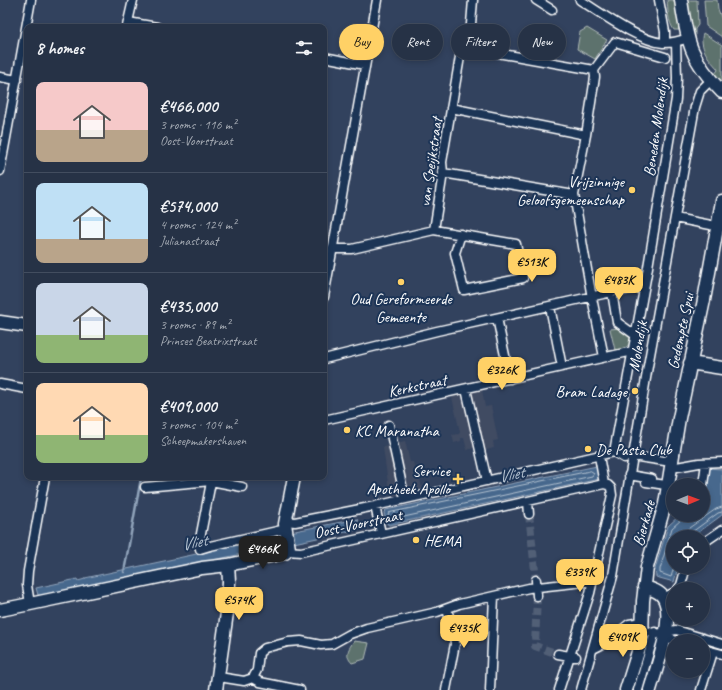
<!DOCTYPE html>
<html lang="en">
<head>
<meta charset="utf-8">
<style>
	body { margin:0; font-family:Caveat,sans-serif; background:#2e3a4d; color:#f1f3f6; height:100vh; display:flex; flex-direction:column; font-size:15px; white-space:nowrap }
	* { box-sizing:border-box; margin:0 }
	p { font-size:13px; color:#a4aab3 }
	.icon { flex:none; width:22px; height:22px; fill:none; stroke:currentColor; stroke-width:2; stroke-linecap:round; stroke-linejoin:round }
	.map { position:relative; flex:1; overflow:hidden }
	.details { position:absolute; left:24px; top:24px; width:303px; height:456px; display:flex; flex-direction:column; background:#263246; border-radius:8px; box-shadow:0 2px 6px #0003,0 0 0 1px #424d5f }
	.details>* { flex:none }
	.top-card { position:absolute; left:339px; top:24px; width:323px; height:36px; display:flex; gap:8px }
	.needle { width:26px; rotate:89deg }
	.controls { position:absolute; left:666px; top:478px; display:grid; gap:8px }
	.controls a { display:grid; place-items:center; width:44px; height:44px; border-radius:50%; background:#263246; box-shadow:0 2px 6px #0003,0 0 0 1px #424d5f; font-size:20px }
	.price { position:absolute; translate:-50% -34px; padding:0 9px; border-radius:8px; background:#ffd166; color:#111; font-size:13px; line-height:26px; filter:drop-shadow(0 1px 2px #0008) }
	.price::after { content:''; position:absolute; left:50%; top:24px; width:12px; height:9px; margin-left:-6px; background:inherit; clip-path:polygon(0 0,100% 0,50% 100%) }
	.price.current { background:#222; color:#fff }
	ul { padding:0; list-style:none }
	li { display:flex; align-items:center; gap:12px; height:100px; padding:0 12px }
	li+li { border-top:1px solid #424d5f }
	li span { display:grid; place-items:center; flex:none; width:112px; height:80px; border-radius:8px; color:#555 }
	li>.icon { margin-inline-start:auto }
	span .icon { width:48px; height:48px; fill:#fffc; stroke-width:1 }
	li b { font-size:17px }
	h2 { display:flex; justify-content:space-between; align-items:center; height:48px; padding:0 12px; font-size:17px }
	.chip { padding:0 14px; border-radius:18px; background:#263246; box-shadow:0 2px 6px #0003,0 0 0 1px #424d5f; font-size:14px; line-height:36px }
	.chip.current { background:#ffd166; color:#111 }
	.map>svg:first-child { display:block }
	.built { fill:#414b62 }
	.green { fill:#5d726d; stroke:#aeb8b6 }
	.water { fill:#47688d; stroke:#91a4bb }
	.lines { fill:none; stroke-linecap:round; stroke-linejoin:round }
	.shore { stroke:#b5c3d1; stroke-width:1 }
	.stream { stroke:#91a4bb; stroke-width:2.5 }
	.street-tunnel { stroke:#515e76; stroke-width:8; stroke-dasharray:8 4; stroke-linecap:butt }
	.street-casing { stroke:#fff; stroke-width:11 }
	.secondary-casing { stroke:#fff; stroke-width:15 }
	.street { stroke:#1d3557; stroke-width:8 }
	.secondary { stroke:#1d3557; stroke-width:12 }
	.poi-dot { fill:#ffd166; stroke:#1d3557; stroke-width:1.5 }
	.labels { text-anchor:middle; stroke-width:4; stroke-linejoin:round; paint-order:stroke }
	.street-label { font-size:16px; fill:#fff; stroke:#1d3557 }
	.poi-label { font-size:16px; fill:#fff; stroke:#1d3557; text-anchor:end }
	.water-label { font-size:17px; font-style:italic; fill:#b5c3d1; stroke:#1d3557 }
</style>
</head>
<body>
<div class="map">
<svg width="722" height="690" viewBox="0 0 722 690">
	<rect width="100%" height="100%" fill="#32425e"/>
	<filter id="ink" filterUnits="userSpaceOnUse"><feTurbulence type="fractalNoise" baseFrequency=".025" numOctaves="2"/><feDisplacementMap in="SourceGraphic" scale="8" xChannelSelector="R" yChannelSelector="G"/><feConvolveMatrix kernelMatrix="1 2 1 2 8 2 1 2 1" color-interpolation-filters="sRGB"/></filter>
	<g filter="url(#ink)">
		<path class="built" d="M482 390 485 407 491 406 498 440 493 441 494 448 481 451 483 455H486L488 464 484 465 477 447 467 450 464 438H461V441L454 443 452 434 453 435 459 434 460 432 452 397Z
			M405 441 410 462H413L416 474H419L422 489 391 496 388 483 383 447Z"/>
		<path class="green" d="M667 0H676L679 30H674C668 22 668 10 667 0Z
			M685 0H697L698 25 695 29V36L696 48Z
			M704 0H717L718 9 722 20V37L706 26Z
			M587 28 607 40 595 59 577 49 580 32Z
			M703 33 722 45V84L714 75 718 70 717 68C708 58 699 47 703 33Z
			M621 328 623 330 624 333H628L632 337C630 349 620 351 609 352L608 351 615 350 610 329Z
			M354 641 369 643 365 659 352 663C344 655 349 648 354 641Z"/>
		<path class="water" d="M597 466 599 479 389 525 386 523 384 512 386 510Z
			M706 468 722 469V515L692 537H673V567H678L674 582 656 577 655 569 668 526 680 515H703V491Z
			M357 519 360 529 43 596 38 595 36 588 77 579 78 581 85 579V578L280 536 295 531Z"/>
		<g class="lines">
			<path class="shore" d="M591 471 594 473 592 476 390 520 388 519V515L389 513Z
				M686 537V532L689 528 716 509 722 507
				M691 537 692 532 718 513 722 512
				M674 567 671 577 660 573V569L672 528 682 519 683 515"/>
			<path class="stream" d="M124 572 141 478"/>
			<path class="street-tunnel" d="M529 514 536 580
				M537 596 535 646 558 654"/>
			<g class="street-casing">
				<path id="street" d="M536 0 552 10
					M580 0C601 13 639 41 663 43 672 43 680 41 688 38
					M659 0 665 32V43
					M128 22 157 27
					M127 26 133 0
					M469 48 594 70
					M324 57 365 65
					M594 70 595 77 586 135 574 195 592 298 604 357
					M594 70 615 42 665 57
					M0 77 17 80
					M451 108 586 135
					M0 171 31 0
					M443 173 574 195
					M675 218 721 227
					M434 230 516 244 523 278 464 290 455 253 461 234
					M332 249H352L434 230 443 173 442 162 461 51 469 48 473 0
					M612 292 617 322 635 335
					M324 297 377 0
					M550 307 561 362
					M497 318 510 379
					M324 359 437 331 612 292 643 287
					M0 384 27 389
					M466 389 487 481
					M324 420 633 351
					M389 425 405 499
					M614 452 647 273 676 99 677 78 676 42
					M614 452 624 458 632 456 665 461 672 458
					M599 456 604 484
					M671 468 699 463 722 462
					M629 475 652 479
					M212 477 199 544 200 549 210 546 286 529
					M646 482 672 486
					M703 485 706 463
					M145 487 211 481 242 487
					M528 502 529 514
					M375 506 381 533
					M286 521 295 522 375 506 614 452
					M703 543 722 530
					M287 551 301 552 604 484 608 485 611 488 612 495 590 593 559 690
					M536 580 537 596
					M678 589 681 585 686 567
					M494 596 529 588 593 581
					M663 598 673 593
					M30 604 27 585 28 571 45 477
					M643 630 657 634 676 630 722 644
					M666 633 673 640 677 641
					M593 649 605 643 629 624 642 622
					M703 649 722 654
					M558 654 576 657
					M219 677 244 681 253 678 260 682 300 690
					M253 678 257 670 259 653 265 648 288 642 301 641 321 645 332 644 350 634 367 628 437 612 459 604 494 596 490 690
					M446 690 455 644 454 635 447 609
					M581 690 613 576 648 366 695 107 700 91 711 80
					M638 690 655 632
					M701 690 713 652"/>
			</g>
			<g class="secondary-casing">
				<path id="secondary" d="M681 0C687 43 691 60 722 92
					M0 322 27 326
					M690 363 722 368
					M644 587C651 589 659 591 663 597 676 617 656 669 650 690
					M0 610 30 604 202 568 228 565 285 553 289 549 285 524 294 477
					M216 690 228 606 229 581 228 565
					M626 690 642 639 643 601 647 567 665 504 679 418 704 300 722 201"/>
			</g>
			<use href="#street" class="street"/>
			<use href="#secondary" class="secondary"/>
		</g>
	</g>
	<g class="poi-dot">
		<circle cx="632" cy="190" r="4"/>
		<circle cx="401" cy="282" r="4"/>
		<circle cx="635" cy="391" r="4"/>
		<circle cx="347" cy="430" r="4"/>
		<circle cx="588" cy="449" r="4"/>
		<path d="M456 473h4v4h4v4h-4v4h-4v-4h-4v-4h4z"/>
		<circle cx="416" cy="540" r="4"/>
	</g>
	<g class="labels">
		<g class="street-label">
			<text transform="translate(655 127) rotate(-82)" y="6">Beneden Molendijk</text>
			<text transform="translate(430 162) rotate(-82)" y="6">van Speijkstraat</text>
			<text transform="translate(680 331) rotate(-78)" y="6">Gedempte Spui</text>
			<text transform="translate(637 346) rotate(-80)" y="6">Molendijk</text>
			<text transform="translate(417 385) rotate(-12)" y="6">Kerkstraat</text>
			<text transform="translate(358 523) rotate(-12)" y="6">Oost-Voorstraat</text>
			<text transform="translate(643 523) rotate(-74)" y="6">Bierkade</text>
		</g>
		<g class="poi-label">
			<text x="624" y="187">Vrijzinnige<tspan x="624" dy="18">Geloofsgemeenschap</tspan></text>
			<text x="401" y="304" text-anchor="middle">Oud Gereformeerde<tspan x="401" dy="18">Gemeente</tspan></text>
			<text x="627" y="397">Bram Ladage</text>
			<text x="355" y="436" text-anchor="start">KC Maranatha</text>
			<text x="596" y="455" text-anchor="start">De Pasta Club</text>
			<text x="450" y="476">Service<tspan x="450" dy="18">Apotheek Apollo</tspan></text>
			<text x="424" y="546" text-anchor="start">HEMA</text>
		</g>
		<g class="water-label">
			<text transform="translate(511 474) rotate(-12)" y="6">Vliet</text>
			<text transform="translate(194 542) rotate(-12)" y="6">Vliet</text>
		</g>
	</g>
</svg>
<div class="controls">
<a><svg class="needle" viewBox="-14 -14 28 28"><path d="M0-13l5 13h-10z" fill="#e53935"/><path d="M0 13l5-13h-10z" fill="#a4aab3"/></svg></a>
<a><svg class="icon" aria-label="locate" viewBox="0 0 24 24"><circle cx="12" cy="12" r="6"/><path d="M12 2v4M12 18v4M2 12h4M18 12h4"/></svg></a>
<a>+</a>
<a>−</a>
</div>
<b class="price" style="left:532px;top:283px">€513K</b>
<b class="price" style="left:619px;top:301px">€483K</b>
<b class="price" style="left:502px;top:391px">€326K</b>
<b class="price current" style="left:263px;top:570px">€466K</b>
<b class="price" style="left:580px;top:593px">€339K</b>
<b class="price" style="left:239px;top:621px">€574K</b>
<b class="price" style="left:464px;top:649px">€435K</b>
<b class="price" style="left:623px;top:658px">€409K</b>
<div class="top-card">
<a class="chip current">Buy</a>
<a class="chip">Rent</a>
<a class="chip">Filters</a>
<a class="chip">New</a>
</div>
<section class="details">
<h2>8 homes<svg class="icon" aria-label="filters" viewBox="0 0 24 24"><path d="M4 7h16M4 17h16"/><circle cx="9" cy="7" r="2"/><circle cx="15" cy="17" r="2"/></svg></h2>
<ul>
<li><span style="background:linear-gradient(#f6c9c9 60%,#b9a48a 0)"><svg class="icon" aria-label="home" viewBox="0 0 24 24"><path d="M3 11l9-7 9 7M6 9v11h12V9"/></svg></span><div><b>€466,000</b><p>3 rooms · 116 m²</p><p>Oost-Voorstraat</p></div></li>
<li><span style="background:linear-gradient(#bfe0f5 70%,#b9a48a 0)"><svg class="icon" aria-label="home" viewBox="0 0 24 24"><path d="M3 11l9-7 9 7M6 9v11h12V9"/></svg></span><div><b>€574,000</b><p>4 rooms · 124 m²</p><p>Julianastraat</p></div></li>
<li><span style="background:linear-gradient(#c9d6e8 65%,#8fb573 0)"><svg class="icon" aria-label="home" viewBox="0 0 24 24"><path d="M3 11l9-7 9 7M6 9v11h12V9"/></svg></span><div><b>€435,000</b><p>3 rooms · 89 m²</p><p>Prinses Beatrixstraat</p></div></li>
<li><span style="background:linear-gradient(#ffd9b3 65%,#8fb573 0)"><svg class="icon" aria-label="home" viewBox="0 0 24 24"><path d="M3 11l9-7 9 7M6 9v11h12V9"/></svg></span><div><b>€409,000</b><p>3 rooms · 104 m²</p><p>Scheepmakershaven</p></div></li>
</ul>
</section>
</div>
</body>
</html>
